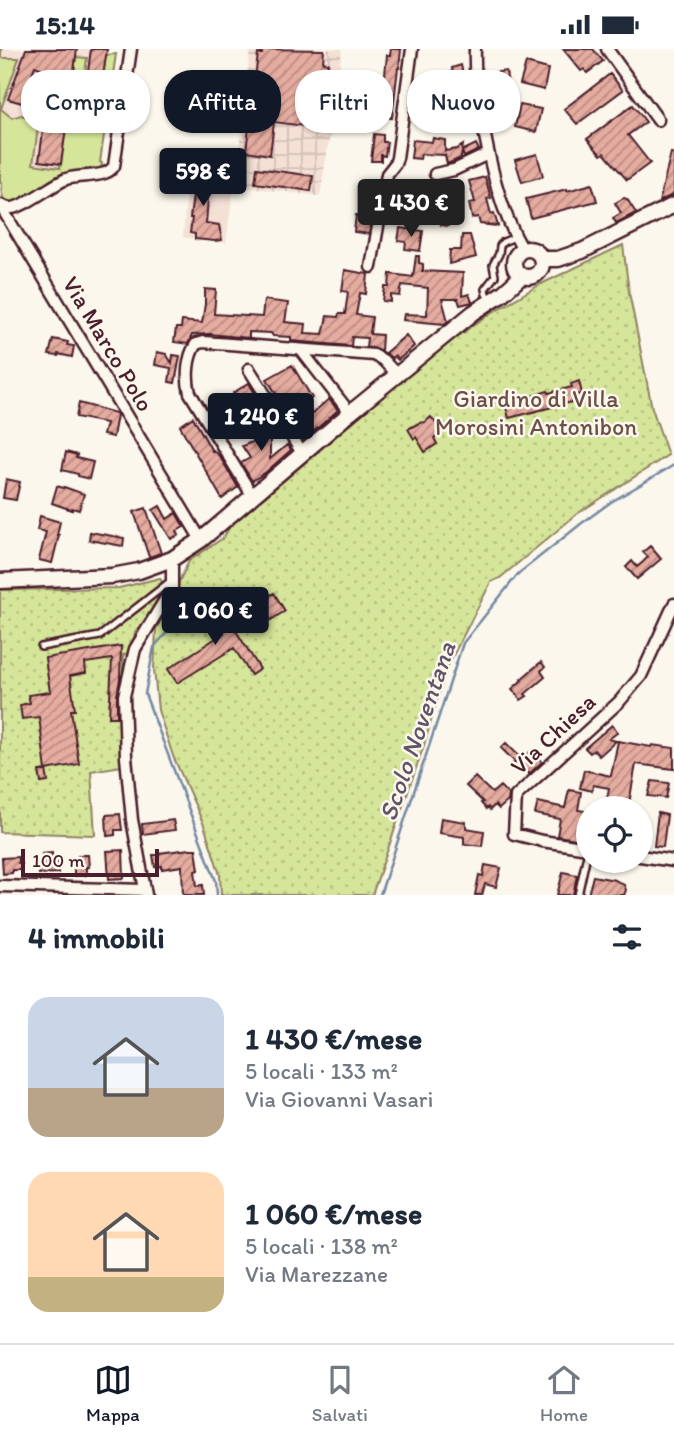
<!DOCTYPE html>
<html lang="it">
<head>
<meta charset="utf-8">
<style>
	body { margin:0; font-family:Itim,sans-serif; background:#f2f2f3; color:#1f2937; height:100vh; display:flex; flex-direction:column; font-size:26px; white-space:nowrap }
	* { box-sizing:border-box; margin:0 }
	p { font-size:23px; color:#747a83 }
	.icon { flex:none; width:38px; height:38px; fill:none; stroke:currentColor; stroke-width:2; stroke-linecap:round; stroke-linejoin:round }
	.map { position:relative; height:846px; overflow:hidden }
	.side { display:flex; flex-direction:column; background:#fff; flex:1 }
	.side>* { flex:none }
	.hud { position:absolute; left:21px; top:21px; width:634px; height:63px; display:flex; gap:14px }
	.tools { position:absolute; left:576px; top:747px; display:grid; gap:14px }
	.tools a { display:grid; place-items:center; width:77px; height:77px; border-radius:50%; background:#fff; box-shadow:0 2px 5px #0004; font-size:35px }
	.scale { position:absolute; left:21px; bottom:18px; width:138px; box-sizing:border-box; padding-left:7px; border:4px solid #4a1f2b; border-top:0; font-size:19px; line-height:24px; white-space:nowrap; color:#4a1f2b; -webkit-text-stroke:5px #fbf7ec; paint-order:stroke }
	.price { position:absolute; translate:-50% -60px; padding:0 16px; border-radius:7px; background:#111827; color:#fff; font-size:23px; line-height:46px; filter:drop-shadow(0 2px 4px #0008) }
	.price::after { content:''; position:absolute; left:50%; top:42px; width:21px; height:16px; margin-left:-10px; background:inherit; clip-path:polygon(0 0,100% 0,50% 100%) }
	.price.on { background:#222; color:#fff }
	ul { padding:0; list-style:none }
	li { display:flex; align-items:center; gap:21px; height:175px; padding:0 28px }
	li span { display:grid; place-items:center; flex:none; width:196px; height:140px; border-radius:21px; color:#555 }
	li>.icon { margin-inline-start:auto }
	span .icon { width:84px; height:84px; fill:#fffc; stroke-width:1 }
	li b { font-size:30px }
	h2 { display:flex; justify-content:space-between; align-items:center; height:84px; padding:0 28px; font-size:30px }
	.tag { padding:0 24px; border-radius:28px; background:#fff; box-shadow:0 2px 5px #0004; font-size:24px; line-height:63px }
	.tag.on { background:#111827; color:#fff }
	.status { display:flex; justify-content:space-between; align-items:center; height:49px; padding:0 35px; background:#fff; direction:ltr }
	.status svg { height:19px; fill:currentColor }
	.tab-bar { display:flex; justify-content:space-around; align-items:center; height:98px; border-top:2px solid #e0e1e3; background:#fff; font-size:19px; color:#747a83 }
	.tab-bar a { display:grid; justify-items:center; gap:4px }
	.tab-bar .on { color:#111827 }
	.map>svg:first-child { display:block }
	.built { fill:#f4e0d5 }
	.industrial { fill:url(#industrial-grid) }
	.grass { fill:#d5e599; stroke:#908262; stroke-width:2 }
	.garden { fill:url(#garden-dots); stroke:#908262; stroke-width:2 }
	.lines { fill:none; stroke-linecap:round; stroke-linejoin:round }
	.stream { stroke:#7589a3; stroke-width:2.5 }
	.building { fill:url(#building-hatch); stroke:#4a1f2b; stroke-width:2 }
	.lane-casing { stroke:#4a1f2b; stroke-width:10 }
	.street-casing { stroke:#4a1f2b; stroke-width:15 }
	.secondary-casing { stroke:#4a1f2b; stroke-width:19 }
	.lane { stroke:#fbf7ec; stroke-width:5 }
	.street { stroke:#fbf7ec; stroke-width:10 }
	.secondary { stroke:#fbf7ec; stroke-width:14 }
	.labels { text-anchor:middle; stroke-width:5; stroke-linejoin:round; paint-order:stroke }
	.street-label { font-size:24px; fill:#4a1f2b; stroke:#fbf7ec }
	.park-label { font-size:24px; fill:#6d5046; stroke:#fbf7ec }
	.water-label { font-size:26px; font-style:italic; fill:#605467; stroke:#fbf7ec }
</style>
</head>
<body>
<div class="status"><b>15:14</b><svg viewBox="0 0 49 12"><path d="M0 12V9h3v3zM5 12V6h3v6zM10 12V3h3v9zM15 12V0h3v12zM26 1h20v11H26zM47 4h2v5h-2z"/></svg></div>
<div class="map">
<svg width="674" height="846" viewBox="0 0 674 846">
	<defs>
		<pattern id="industrial-grid" width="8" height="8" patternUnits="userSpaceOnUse" patternTransform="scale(1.75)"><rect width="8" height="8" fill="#f4e0d5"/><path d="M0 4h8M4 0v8" fill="none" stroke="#d3c0b7"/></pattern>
		<pattern id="garden-dots" width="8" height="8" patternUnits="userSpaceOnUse" patternTransform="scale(1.75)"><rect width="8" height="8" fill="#d5e599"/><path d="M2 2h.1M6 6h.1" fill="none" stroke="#b8c484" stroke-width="1.8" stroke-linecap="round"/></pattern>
		<pattern id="building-hatch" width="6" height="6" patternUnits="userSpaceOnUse" patternTransform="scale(1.75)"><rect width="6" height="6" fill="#e5aca0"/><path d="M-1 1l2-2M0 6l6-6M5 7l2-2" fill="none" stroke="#bc8b83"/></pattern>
	</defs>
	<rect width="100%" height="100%" fill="#fbf7ec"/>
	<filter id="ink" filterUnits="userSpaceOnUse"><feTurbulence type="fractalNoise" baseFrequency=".0143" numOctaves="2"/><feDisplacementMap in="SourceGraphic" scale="14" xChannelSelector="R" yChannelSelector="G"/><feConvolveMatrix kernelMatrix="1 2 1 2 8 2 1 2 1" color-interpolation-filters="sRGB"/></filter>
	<g filter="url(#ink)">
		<path class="built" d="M0 0H107V5H116L100 113 102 114 85 121 76 122 58 128 16 154 2 151 0 147V139L2 136 0 132Z
			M194 107 237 113 226 194 183 188 187 136Z"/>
		<path class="industrial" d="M250 0H342L338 33 320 147 235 137Z"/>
		<path class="grass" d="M0 0H1V9H19L1 60 12 69 21 66 39 72 33 115 60 119 76 8 87 9 79 68 97 71 106 6 116 5 100 113 102 114 101 120C64 121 46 135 16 154 4 156 0 146 2 136L0 132Z"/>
		<path class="garden" d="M623 196 629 243 652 359 668 406 577 465 500 529 491 533 446 620 424 696 372 846H221L220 826 204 776 173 707 158 661 154 620 156 580 170 556 176 539 189 512 223 489 236 468 401 330 453 290 493 263 541 235Z
			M160 529 166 542 135 584 132 603 123 606V634L119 675 122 717 91 722 95 786 0 783V541L119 539Z"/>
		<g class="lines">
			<path class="stream" d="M194 553 154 598 145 645 216 832 217 846
				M380 846 463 594 518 525 582 474 611 453 674 416"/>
		</g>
		<path class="building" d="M26 0H77L61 115 39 112 51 23 35 17 22 54 8 50Z
			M91 0H107L97 69 82 67Z
			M263 0 324 1 323 13 328 14 320 79 274 73 270 106 246 102 258 5H262Z
			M391 0H401L399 19H398L392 69 377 67 381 35H384L387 6H390Z
			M563 0H593L603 12 587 24 584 20 581 22Z
			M526 14 548 20 544 41 520 35Z
			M461 16 468 48 458 50 452 19Z
			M506 22 508 36 503 37 502 51 495 52 490 24Z
			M610 25 623 41 577 75 564 60Z
			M520 56 541 60 536 83 515 78Z
			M633 56 646 73 628 86 650 114 627 131 604 104 601 106 587 90Z
			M452 57 454 66 459 67V69L435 73V77L423 76 424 63 445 65 444 58Z
			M374 85 383 86V93H387L385 107 381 106V112H371Z
			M433 89 445 91V102L457 100 463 96 462 102 476 95 479 101 464 108 462 102 461 109 447 115 445 106 421 105 420 110 411 109 413 91 432 93Z
			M671 104 674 105V145L659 153Z
			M537 105 543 127 522 133 515 111Z
			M198 117 214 119 213 126H210L206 174 219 176 222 191 215 192 195 190V185L190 184 192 169H190L196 123 198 124Z
			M257 119 313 127 311 142 255 134Z
			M485 128 491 149 487 150 491 165 494 164 498 177 480 175 478 168 472 169 469 154 475 153 469 132Z
			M447 135 457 136 456 145H458L455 171 449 172 448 177 441 176 444 156 421 153 423 142 445 146Z
			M592 135 597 152 531 169 526 150 567 140V142Z
			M624 149 627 150 636 164 616 174 613 169 621 164 615 154Z
			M356 166 372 168 369 185 354 183Z
			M400 179 423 182 420 202 405 200 406 193 398 192Z
			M462 186H470L476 208 449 215 450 201H461Z
			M416 207H419V214L423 215V222H421L463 224 462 247 469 245 472 253 460 256 458 250H442L448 272 444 275 403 271 404 265 427 266 428 239 402 236 400 247 391 246V253L383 252 385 238H389L390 225 413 228Z
			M345 221 368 225 366 245 360 244 356 266 372 268 370 285 382 286 381 302 375 299 366 298 367 289 352 288 351 297 291 292V288L273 287 271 284 249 283V289L209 285 192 286 188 295 174 293 176 279H181L182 272 202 274 205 255V240L216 241 214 265 262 268 264 251 288 254 285 273 306 275 305 284 323 285 327 267 338 268 339 265H345L348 243 342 242Z
			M406 286 414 297 398 311 394 307 392 309 385 304Z
			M53 290 68 293 67 296 74 297 72 308 58 305V307L49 306Z
			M157 303 166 305 172 314 173 306 180 307 175 334 169 333 171 319 155 316Z
			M292 316 312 349 288 364 267 330Z
			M579 332 582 345 575 346 576 352 509 369 505 355 548 342 549 344 572 338 571 335Z
			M249 334 259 351 242 361 233 344Z
			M329 350 338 361 304 391 295 379Z
			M222 352 238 376 229 381 224 374 221 375 215 364 218 362 215 357Z
			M79 354 116 364 117 366 113 388 103 386 106 374 76 368Z
			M193 368 212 402 213 401 220 408 238 438 222 450 180 377Z
			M431 368 443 383 434 389 437 395 425 403 416 388 414 390 408 380 419 374 425 373Z
			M260 372H268L267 378H270V410L287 396 291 401 266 423 252 432 241 414 250 409 242 397 257 391V378H260Z
			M66 403 77 406 76 409 93 413 89 430 78 427V425L62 421Z
			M6 430 20 433 16 451 3 449Z
			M57 437 63 439 64 438 84 445 79 461 72 459V461L52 454Z
			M160 457 167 470 176 464 184 478 177 482 179 486 171 490 153 461Z
			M146 459 161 504 149 508 134 463Z
			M40 467 60 473 57 486H59L52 514 39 511 46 483 37 481Z
			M90 483 124 489 123 497 89 491Z
			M650 497 661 510 637 530 626 518 632 512 637 518 643 513 648 508 643 503Z
			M212 544 260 620 251 626 234 599 177 634 168 620 224 584 203 550Z
			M274 544 285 562 258 579 247 561Z
			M121 597 120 630 117 647V668H109L112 610 85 614 86 624 70 627 75 661H71L79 715 46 721 48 733 41 734 39 722 46 721 39 668 22 670 20 656 30 654 28 646 50 643 45 609Z
			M541 613 545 618 541 622 545 628 525 645 527 647 521 651 512 640 522 631 521 630Z
			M612 676 618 683 609 690 616 692 599 707 594 701 590 704 585 699Z
			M618 692 651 698 652 696 674 699V720L636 715 628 760H605L609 739 593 736 592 742 580 739 584 721 611 727Z
			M506 694 522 710 530 703 537 711 539 709 542 713 529 725 521 718 519 721 513 715 515 713 501 699Z
			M475 728 492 744 500 737 509 746 508 752 499 760 495 756 490 761 488 758 486 760 481 754 483 753 466 737Z
			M652 732 669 734 666 749 648 747Z
			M569 741 581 743 578 761 585 762 584 765 588 766V778L584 777 582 791 557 787 560 770 535 765 538 753 565 759Z
			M658 764 667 766 663 798 654 797Z
			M120 765 122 781H115V786L107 787 106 766Z
			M441 769 466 773V779L484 782 482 797 464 795V788L439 784Z
			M173 771 175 781 143 785 142 775Z
			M190 800H196L199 821 195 822 197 837 203 836 204 846H183L182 817 162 820V817L155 818 153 806H159V804Z
			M123 801 124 829 109 830 107 802Z
			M52 804V809H57L58 824 39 825 38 816H43L42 805Z
			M78 806H88L89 818H86V826L74 827V813H78Z
			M18 808V814H21V821H12V824L3 825 2 809Z
			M485 816 501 819 496 838 485 835 482 846H475L479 826 483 827Z
			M563 823 577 826 573 846H557Z
			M593 827 615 831 624 836 626 841 624 846H588Z"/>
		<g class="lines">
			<g class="lane-casing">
				<path id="lane" d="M491 250 486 245 485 240 495 227 493 216 499 205 500 197 503 193 515 188
					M41 598 100 587 172 531
					M578 846 588 801"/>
			</g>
			<g class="street-casing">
				<path id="street" d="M475 0C474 26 478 45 482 71 490 115 500 162 523 201
					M607 0 658 71
					M435 125 454 121 488 105
					M0 156 201 491
					M0 156C3 157 8 159 11 159 23 159 52 136 66 130 81 125 106 130 114 117L131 0
					M371 218 387 125 395 115 397 109 412 0
					M301 301 350 364
					M249 320 302 404
					M252 446 190 344C186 329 187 308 196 295L203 293 374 306 383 311 397 326
					M588 799 542 792 514 785 516 747 619 653 641 627 674 555
					M640 807 674 812
					M0 837 145 841
					M146 846 132 771 126 708 124 647 135 600 172 539V510"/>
			</g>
			<g class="secondary-casing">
				<path id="secondary" d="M514 214a14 14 0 1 1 28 0a14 14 0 1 1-28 0Z
					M542 210H558L582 202 674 156
					M0 532 112 527 139 522 172 510 201 491 350 364 473 264 503 244 522 227"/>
			</g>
			<use href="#lane" class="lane"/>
			<use href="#street" class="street"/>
			<use href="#secondary" class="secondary"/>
		</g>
	</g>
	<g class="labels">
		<g class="street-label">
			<text transform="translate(108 295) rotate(59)" y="8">Via Marco Polo</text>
			<text transform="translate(553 685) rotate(-43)" y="8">Via Chiesa</text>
		</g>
		<g class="park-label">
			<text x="536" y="358">Giardino di Villa<tspan x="536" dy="28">Morosini Antonibon</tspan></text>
		</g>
		<g class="water-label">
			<text transform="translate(417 682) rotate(-71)" y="9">Scolo Noventana</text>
		</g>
	</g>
</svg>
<div class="tools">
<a><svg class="icon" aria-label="locate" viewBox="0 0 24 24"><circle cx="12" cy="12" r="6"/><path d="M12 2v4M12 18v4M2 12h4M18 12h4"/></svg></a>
</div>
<div class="scale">100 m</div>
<b class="price" style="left:203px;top:159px">598 €</b>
<b class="price on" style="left:411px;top:190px">1 430 €</b>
<b class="price" style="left:261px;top:404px">1 240 €</b>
<b class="price" style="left:215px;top:598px">1 060 €</b>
<div class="hud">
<a class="tag">Compra</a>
<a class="tag on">Affitta</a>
<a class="tag">Filtri</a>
<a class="tag">Nuovo</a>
</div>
</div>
<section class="side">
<h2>4 immobili<svg class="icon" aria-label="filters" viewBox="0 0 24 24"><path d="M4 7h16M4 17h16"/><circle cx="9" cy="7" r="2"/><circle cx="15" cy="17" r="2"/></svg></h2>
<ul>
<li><span style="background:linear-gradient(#c9d6e8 65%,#b9a48a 0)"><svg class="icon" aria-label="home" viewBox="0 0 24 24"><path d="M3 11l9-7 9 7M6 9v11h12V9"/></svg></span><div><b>1 430 €/mese</b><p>5 locali · 133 m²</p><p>Via Giovanni Vasari</p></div></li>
<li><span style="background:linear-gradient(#ffd9b3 75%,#c2b280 0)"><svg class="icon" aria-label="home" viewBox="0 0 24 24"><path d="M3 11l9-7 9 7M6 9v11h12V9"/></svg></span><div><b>1 060 €/mese</b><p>5 locali · 138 m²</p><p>Via Marezzane</p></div></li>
</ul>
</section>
<nav class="tab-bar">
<a class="on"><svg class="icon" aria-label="map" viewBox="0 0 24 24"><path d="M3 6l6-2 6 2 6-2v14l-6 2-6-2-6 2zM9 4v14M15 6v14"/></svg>Mappa</a>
<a><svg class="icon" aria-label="saved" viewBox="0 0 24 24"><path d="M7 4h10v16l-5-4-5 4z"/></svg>Salvati</a>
<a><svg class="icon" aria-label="home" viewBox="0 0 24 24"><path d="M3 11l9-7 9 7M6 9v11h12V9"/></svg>Home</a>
</nav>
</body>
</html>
